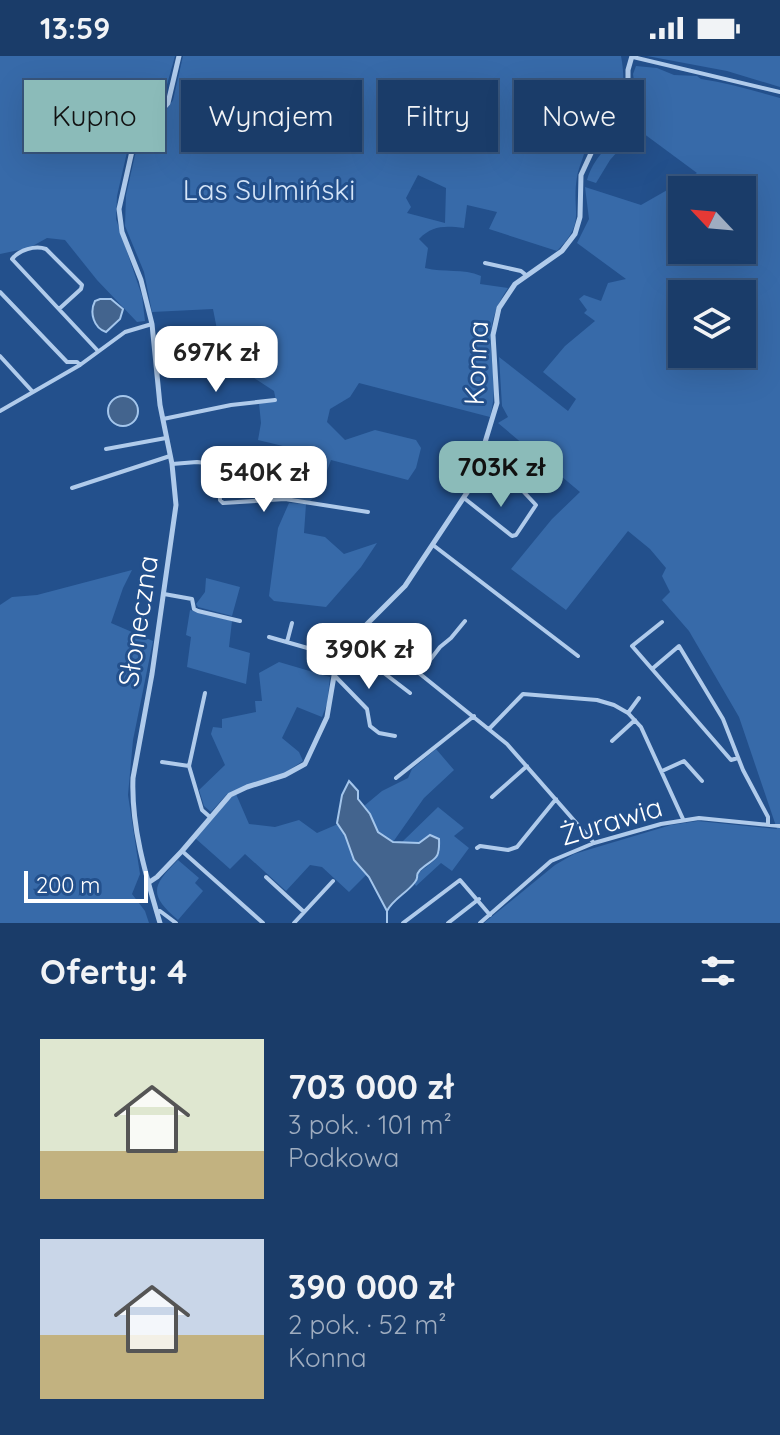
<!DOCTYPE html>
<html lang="pl">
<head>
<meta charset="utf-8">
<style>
	body { margin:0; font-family:Quicksand,sans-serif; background:#23436f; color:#f1f3f6; height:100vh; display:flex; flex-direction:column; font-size:30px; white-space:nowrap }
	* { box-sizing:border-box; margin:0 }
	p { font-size:26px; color:#9fadc0 }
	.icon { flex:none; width:44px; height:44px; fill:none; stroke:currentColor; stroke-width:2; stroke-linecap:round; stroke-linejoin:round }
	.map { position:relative; height:867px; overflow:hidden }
	.details { display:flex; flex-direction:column; background:#1a3c69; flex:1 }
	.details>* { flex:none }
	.guide { position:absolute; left:24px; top:24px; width:732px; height:72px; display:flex; gap:16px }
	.needle { width:52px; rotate:296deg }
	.tools { position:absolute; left:668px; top:120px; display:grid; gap:16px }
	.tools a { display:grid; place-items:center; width:88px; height:88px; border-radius:0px; background:#1a3c69; box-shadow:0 8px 32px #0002,0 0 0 2px #38567d; font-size:40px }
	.scale { position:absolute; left:24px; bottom:20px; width:124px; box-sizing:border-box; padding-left:8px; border:4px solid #fff; border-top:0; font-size:22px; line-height:28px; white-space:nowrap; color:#fff; -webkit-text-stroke:6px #23508c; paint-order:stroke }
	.price { position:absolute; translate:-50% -68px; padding:0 18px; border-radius:16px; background:#fff; color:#222; font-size:26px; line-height:52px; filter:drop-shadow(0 2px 4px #0008) }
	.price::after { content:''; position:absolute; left:50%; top:48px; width:24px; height:18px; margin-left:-12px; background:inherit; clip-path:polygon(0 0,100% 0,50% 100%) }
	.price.active { background:#8bbbb9; color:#111 }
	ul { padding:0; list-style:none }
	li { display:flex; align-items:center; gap:24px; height:200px; padding:0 40px }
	li span { display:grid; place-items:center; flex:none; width:224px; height:160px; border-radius:0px; color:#555 }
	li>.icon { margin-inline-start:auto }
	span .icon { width:96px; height:96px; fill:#fffc; stroke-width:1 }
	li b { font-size:34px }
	h2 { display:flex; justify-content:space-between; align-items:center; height:96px; padding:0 40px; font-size:34px }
	.pill { padding:0 28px; border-radius:0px; background:#1a3c69; box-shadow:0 8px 32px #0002,0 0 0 2px #38567d; font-size:28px; line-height:72px }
	.pill.active { background:#8bbbb9; color:#111 }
	.status { display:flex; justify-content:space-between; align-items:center; height:56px; padding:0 40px; background:#1a3c69; direction:ltr }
	.status svg { height:22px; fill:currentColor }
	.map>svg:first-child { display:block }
	.green { fill:#376aa9; fill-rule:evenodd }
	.water { fill:#43648e; stroke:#a4c6ec; stroke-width:2 }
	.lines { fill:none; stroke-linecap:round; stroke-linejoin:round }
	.stream { stroke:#a4c6ec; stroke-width:2 }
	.minor { stroke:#b0cbeb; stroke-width:4 }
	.tertiary { stroke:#b0cbeb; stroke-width:5 }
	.labels { text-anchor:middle; stroke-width:6; stroke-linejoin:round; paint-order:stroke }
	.park-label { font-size:28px; fill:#d5e5f8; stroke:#23508c }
	.street-label { font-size:28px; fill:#fff; stroke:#23508c }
</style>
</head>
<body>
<div class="status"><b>13:59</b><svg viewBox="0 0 49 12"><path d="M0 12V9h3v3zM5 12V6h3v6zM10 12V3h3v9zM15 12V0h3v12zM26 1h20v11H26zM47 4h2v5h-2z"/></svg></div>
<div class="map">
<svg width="780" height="867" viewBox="0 0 780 867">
	<rect width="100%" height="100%" fill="#23508c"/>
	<path class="green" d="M0 0H175L163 43 157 54 130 83 117 140 116 163 142 240 145 265 137 266 97 224 65 184 47 182 29 192 0 198Z
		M183 0H621C626 26 624 55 605 76 598 83 587 88 584 98 582 105 578 114 577 121 571 157 587 165 557 195L489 173 497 156 467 149 464 172C445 170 433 169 419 183L428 192 425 212C444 217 463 212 481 220L480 228 508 232C473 283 504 309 490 361L359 327 350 341 330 353 327 366 345 384 375 374 416 384 421 392 416 412 408 424 331 404 319 437 310 445 293 442 295 417 286 414 287 391 258 384 261 367 259 347 276 345 274 335 234 309 217 314 220 289 213 253 152 256 144 216 125 170 126 139 135 99 173 44ZM418 119 446 132 445 167 407 157 411 151 406 142Z
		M647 0H780V31L727 15Z
		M636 10 657 12 674 19 697 20 701 23C728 27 754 35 780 42V867H484L555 809 574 798 671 769 698 765 777 773 739 661 689 575 662 544 670 536 662 520 666 512 650 493 628 475 566 554 511 513 552 463 580 436 498 367 508 361 502 350 499 301 568 355 576 343 543 316 565 290 595 265 584 257 587 254 579 243 584 239 601 245 608 227 626 223 577 187 589 163 585 131 641 149 697 117 628 66 636 38 633 18ZM682 134H742V194H682ZM682 238H742V298H682Z
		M630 72 636 75 610 104 596 127 587 124C594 100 609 91 624 73L627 74Z
		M289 447 306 448 304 477 325 481 344 498 377 487 361 511 326 551 274 545 269 540 278 472Z
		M132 514 123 532 111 567 153 585 133 684 128 739 140 818 132 838 145 855 149 867H0V549L12 541 37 539Z
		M206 522 240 531 232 560 198 551 196 548 205 536Z
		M190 554 232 565 229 591 250 597 246 628 187 611 191 581 186 579Z
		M279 606 330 621 327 648 322 661 297 651 282 682 299 696 303 705 286 716 227 738 211 756 204 750 199 734 225 709 211 678 213 671 222 672V663L256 656 255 645H262L259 617Z
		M436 693 454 714 424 742 393 786 378 776 364 750 382 735 408 722 412 713Z
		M236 738 249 768 275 771 299 764 317 777 338 768C350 786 352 802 367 818L349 836 322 811 310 809 286 835 245 798 230 813 195 782 230 742Z
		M438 751 464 772 454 780 469 792 452 815 441 807 416 830 414 827C421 808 432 813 440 795L419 787 402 786Z
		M178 804 199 822 195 827 203 835 178 864C148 838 152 830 178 804Z"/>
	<path class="water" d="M100 243H111L123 253 120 263 106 276C94 272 89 257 95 245Z
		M108 355a15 15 0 1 1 30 0a15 15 0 1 1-30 0Z
		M349 725 358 735V743L370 758 378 776 393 786 419 787 430 779 439 783C440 806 434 801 420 814 414 821 420 819 415 826 407 837 393 843 387 855L369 821 354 804 345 779 337 767 342 739Z"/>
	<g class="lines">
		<path class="stream" d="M387 855V867"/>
		<path class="minor" d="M633 1 780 36
			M485 207 521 215 526 219
			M0 236 67 306H77L80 309
			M59 253 81 233 82 229 46 193C35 189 19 194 12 203L98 295
			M0 300 32 335
			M0 355 80 309 125 276 152 268
			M163 363 231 349 275 344
			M106 393 166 382
			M172 408 197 406 284 416
			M218 409 220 444 223 447 285 443 368 456
			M72 432 170 400
			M464 442 512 480 516 479 536 449 492 402 483 397
			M433 489 578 600
			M164 538 192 543 194 553 198 555 240 565
			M363 572 507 688 593 786
			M269 581 339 601
			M287 586 292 567
			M346 588 410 637
			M652 613 632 590 662 566
			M420 617 440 591 451 582 465 565
			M334 619 367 653 370 670 379 677 395 680
			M205 637 189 710 202 754 210 761
			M628 657 639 642
			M489 673 523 638 597 644 614 649 628 657 641 671 683 763
			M612 685 635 664
			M738 702 731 704 652 613 679 590 723 663 743 714 768 761V768
			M162 706 189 710
			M662 715 684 705 702 725
			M396 722 474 660
			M492 741 527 710
			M477 792 480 790 508 794 517 791 556 743
			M182 795 263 867
			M266 821 304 856
			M157 856 160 855 176 867
			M294 867 333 825
			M403 867 460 824 490 859
			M448 867 479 843
			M480 867 551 805 594 787 661 768 699 762 780 770"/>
		<path class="tertiary" d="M148 827 157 821 182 795 230 739 247 731 285 719 305 708 327 661 335 614 343 592 405 530 472 429 497 347 493 279 499 252 515 228 562 195 575 178 580 161 581 119 593 93 617 72 623 61 628 46V14L632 0
			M160 867C146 820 131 771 133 722L152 618 176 449 172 408 160 349 152 268 141 224 122 176 119 153 132 95 140 79 168 47 179 0"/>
	</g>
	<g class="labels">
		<g class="park-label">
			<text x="269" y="144">Las Sulmiński</text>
		</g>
		<g class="street-label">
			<text transform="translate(476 307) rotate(-87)" y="10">Konna</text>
			<text transform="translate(138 565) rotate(-81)" y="10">Słoneczna</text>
			<text transform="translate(611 765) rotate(-17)" y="10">Żurawia</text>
		</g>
	</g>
</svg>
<div class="tools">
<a><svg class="needle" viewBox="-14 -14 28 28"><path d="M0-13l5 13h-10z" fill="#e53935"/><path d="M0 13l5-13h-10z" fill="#9fadc0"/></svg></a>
<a><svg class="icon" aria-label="layers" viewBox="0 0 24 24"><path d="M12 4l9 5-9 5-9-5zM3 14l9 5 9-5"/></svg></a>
</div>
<div class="scale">200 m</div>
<b class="price" style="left:216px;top:338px">697K zł</b>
<b class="price active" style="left:501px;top:453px">703K zł</b>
<b class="price" style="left:264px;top:458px">540K zł</b>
<b class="price" style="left:369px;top:635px">390K zł</b>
<div class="guide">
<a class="pill active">Kupno</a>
<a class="pill">Wynajem</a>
<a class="pill">Filtry</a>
<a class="pill">Nowe</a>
</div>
</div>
<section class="details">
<h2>Oferty: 4<svg class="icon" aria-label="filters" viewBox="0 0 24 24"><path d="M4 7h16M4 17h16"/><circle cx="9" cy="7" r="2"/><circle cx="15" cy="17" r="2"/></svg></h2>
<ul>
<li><span style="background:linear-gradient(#dfe7d0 70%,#c2b280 0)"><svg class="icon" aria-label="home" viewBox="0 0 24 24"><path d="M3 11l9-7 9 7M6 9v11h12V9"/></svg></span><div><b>703 000 zł</b><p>3 pok. · 101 m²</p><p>Podkowa</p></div></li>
<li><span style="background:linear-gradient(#c9d6e8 60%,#c2b280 0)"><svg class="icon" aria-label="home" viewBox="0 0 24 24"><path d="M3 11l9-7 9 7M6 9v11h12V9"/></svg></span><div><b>390 000 zł</b><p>2 pok. · 52 m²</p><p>Konna</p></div></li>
</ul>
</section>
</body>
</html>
